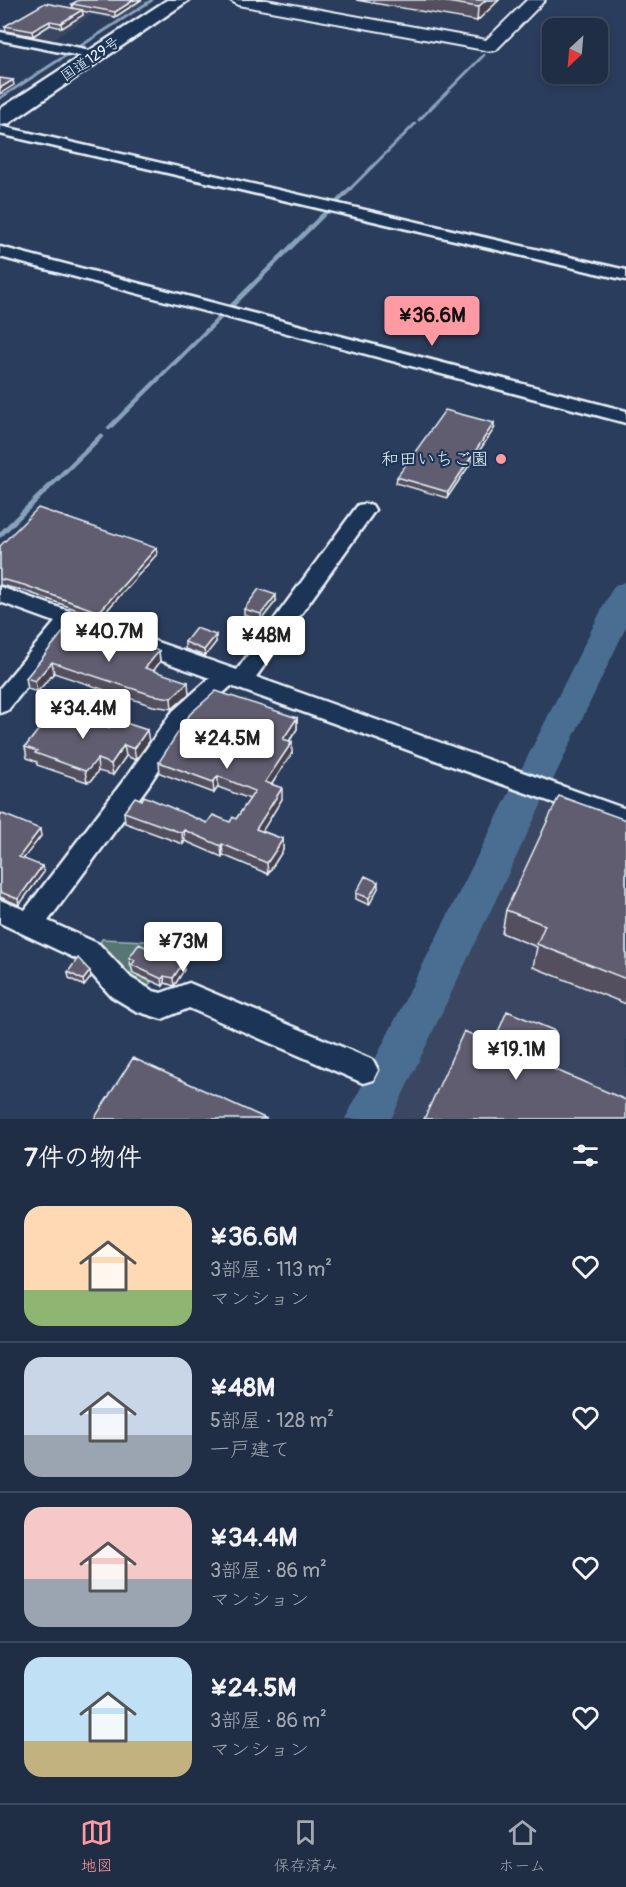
<!DOCTYPE html>
<html lang="ja">
<head>
<meta charset="utf-8">
<style>
	body { margin:0; font-family:Pangolin,"Klee One",sans-serif; background:#28364c; color:#f1f3f6; height:100vh; display:flex; flex-direction:column; font-size:22px; white-space:nowrap }
	* { box-sizing:border-box; margin:0 }
	p { font-size:20px; color:#a2a8b3 }
	.icon { flex:none; width:33px; height:33px; fill:none; stroke:currentColor; stroke-width:2; stroke-linecap:round; stroke-linejoin:round }
	.map { position:relative; height:1119px; overflow:hidden }
	.details { display:flex; flex-direction:column; background:#202e45; flex:1 }
	.details>* { flex:none }
	.needle { width:39px; rotate:206deg }
	.tools { position:absolute; left:542px; top:18px; display:grid; gap:12px }
	.tools a { display:grid; place-items:center; width:66px; height:66px; border-radius:12px; background:#202e45; box-shadow:0 3px 9px #0003,0 0 0 2px #3d4a5e; font-size:30px }
	.price { position:absolute; translate:-50% -51px; padding:0 14px; border-radius:6px; background:#fff; color:#222; font-size:20px; line-height:39px; filter:drop-shadow(0 2px 3px #0008) }
	.price::after { content:''; position:absolute; left:50%; top:36px; width:18px; height:14px; margin-left:-9px; background:inherit; clip-path:polygon(0 0,100% 0,50% 100%) }
	.price.on { background:#ff9aa2; color:#111 }
	ul { padding:0; list-style:none }
	li { display:flex; align-items:center; gap:18px; height:150px; padding:0 24px }
	li+li { border-top:2px solid #3d4a5e }
	li span { display:grid; place-items:center; flex:none; width:168px; height:120px; border-radius:18px; color:#555 }
	li>.icon { margin-inline-start:auto }
	span .icon { width:72px; height:72px; fill:#fffc; stroke-width:1 }
	li b { font-size:26px }
	h2 { display:flex; justify-content:space-between; align-items:center; height:72px; padding:0 24px; font-size:26px }
	.tabs { display:flex; justify-content:space-around; align-items:center; height:84px; border-top:2px solid #3d4a5e; background:#202e45; font-size:16px; color:#a2a8b3 }
	.tabs a { display:grid; justify-items:center; gap:3px }
	.tabs .on { color:#ff9aa2 }
	.map>svg:first-child { display:block }
	.built { fill:#3b4762 }
	.green { fill:#577573; stroke:#a0b3b6; stroke-width:1.5 }
	.lines { fill:none; stroke-linecap:round; stroke-linejoin:round }
	.stream-far2 { stroke:#89a2bb; stroke-width:3 }
	.stream-far1 { stroke:#89a2bb; stroke-width:4.5 }
	.stream { stroke:#89a2bb; stroke-width:5 }
	.river { fill:#4a6e92; fill-rule:evenodd }
	.street-casing { stroke:#e8f1f8; stroke-width:5 }
	.secondary-casing { stroke:#e8f1f8; stroke-width:4 }
	.highway-casing { stroke:#e8f1f8; stroke-width:5 }
	.street { fill:#1d3557; fill-rule:evenodd }
	.secondary { fill:#1d3557; fill-rule:evenodd }
	.highway { fill:#1d3557; fill-rule:evenodd }
	.wall { fill:#53505f; stroke:#e8f1f8; stroke-width:1.5 }
	.shaded-wall { fill:#44414e; stroke:#e8f1f8; stroke-width:1.5 }
	.building { fill:#615d6f; stroke:#e8f1f8; stroke-width:1.5 }
	.poi-dot { fill:#ff9aa2; stroke:#1d3557; stroke-width:2 }
	.labels { text-anchor:middle; stroke-width:4.5; stroke-linejoin:round; paint-order:stroke }
	.far-street-label { font-size:15px; fill:#e8f1f8; stroke:#1d3557 }
	.poi-label { font-size:18px; fill:#e8f1f8; stroke:#1d3557; text-anchor:end }
</style>
</head>
<body>
<div class="map">
<svg width="626" height="1119" viewBox="0 0 626 1119">
	<rect width="100%" height="100%" fill="#2b3d5c"/>
	<filter id="ink" filterUnits="userSpaceOnUse"><feTurbulence type="fractalNoise" baseFrequency=".0167" numOctaves="2"/><feDisplacementMap in="SourceGraphic" scale="12" xChannelSelector="R" yChannelSelector="G"/><feConvolveMatrix kernelMatrix="1 2 1 2 8 2 1 2 1" color-interpolation-filters="sRGB"/></filter>
	<g filter="url(#ink)">
		<path class="built" d="M86 0H148L117 20 92 15 45 44 0 33 44 7 68 11Z
			M513 784 626 825V1119H347Z"/>
		<path class="green" d="M102 939 146 941 152 944 146 954 139 951 130 965 135 968 132 973 151 982 144 992 99 945Z"/>
		<g class="lines">
			<path class="stream-far2" d="M0 98 152 0
				M419 120 484 55
				M348 191 415 124"/>
			<path class="stream-far1" d="M334 205 350 189
				M109 428 328 210"/>
			<path class="stream" d="M0 535 101 436"/>
			<path class="river" d="M626 582V627L391 1119H345L610 593 615 585Z"/>
			<g class="street-casing">
				<path id="street" d="M0 32 85 49 91 53 85 57 0 40Z
					M0 126 626 270V280L0 134Z
					M0 247 626 411V423L0 257Z
					M365 504 372 505 375 510 256 677 626 809V829L231 686 189 723 148 786 48 921 99 944 131 978 153 991 161 993 189 983 373 1060 378 1070 373 1080 363 1083 189 1008 162 1019 136 1011 111 996 79 960 0 923V900L25 910 130 772 173 711 210 678 73 629 8 710 0 713V688L55 622 0 602V587L237 670 358 505Z"/>
			</g>
			<g class="secondary-casing">
				<path id="secondary" d="M230 0H266L486 40 527 0H545L496 50 490 51 238 5Z"/>
			</g>
			<g class="highway-casing">
				<path id="highway" d="M167 0H189L8 124 0 125V109Z"/>
			</g>
			<use href="#street" class="street"/>
			<use href="#secondary" class="secondary"/>
			<use href="#highway" class="highway"/>
		</g>
		<path class="wall" d="M79 0H141L115 17 82 11 83 15 62 28 50 25 33 36 6 31 5 26 73 8 72 4Z
			M356 0H499L477 21Z
			M494 429 447 498 396 483 397 477Z
			M0 546 157 554 100 618 25 591 0 585Z
			M276 601 261 620 244 615V609Z
			M81 624 82 635 114 645 159 651 160 662 153 671 189 694 172 709 153 706 54 673 37 692 28 689 26 678Z
			M185 642H216L205 656 185 649Z
			M297 718V729L289 742 292 753 272 784 282 799 262 831 283 839V850L268 874 223 855 222 857 185 841 183 844 125 823 124 812 207 823 230 822 236 819 250 799 218 787 214 793 160 773 159 762Z
			M149 742 136 760 126 756 113 775 98 771 91 781 87 782 37 765V762L27 758 25 747Z
			M0 813 41 836 23 858 44 872 19 905 0 897Z
			M626 820V1004L533 967 537 947 502 933 506 910Z
			M378 888 369 905 356 899V893Z
			M145 947 177 956 178 960 184 970 174 986 165 983 163 986 133 973 129 958Z
			M68 972 91 977 84 986 69 978Z"/>
		<path class="shaded-wall" d="M134 0H141L115 17V12Z
			M486 0H499L477 21 478 7Z
			M82 10 83 15 62 28 61 23Z
			M50 21V25L33 36 32 31Z
			M13 80 14 85 0 94V88Z
			M494 423V429L447 498 448 492Z
			M156 548 157 554 100 618 99 612Z
			M276 595V601L261 620V614Z
			M81 624 82 635 75 644 74 633Z
			M216 635V642L205 656 204 650Z
			M159 651 160 662 147 679 145 668Z
			M52 662 54 673 37 692 35 681Z
			M188 682 189 694 172 709 171 698Z
			M297 718V729L283 750V739Z
			M147 730 149 742 136 760 134 749Z
			M292 742V753L266 793 265 782Z
			M124 745 126 756 113 775 111 764Z
			M97 759 98 771 91 781 87 782 85 771Z
			M218 776V787L214 793 213 782Z
			M282 788V799L257 840 256 829Z
			M40 829 41 836 20 863 19 857Z
			M184 830 185 841 183 844 182 833Z
			M283 839V850L268 874 267 863Z
			M222 844 223 855 222 857 221 846Z
			M42 866 44 872 19 905 18 899Z
			M378 882V888L369 905V898Z
			M183 963 184 970 174 986 173 978Z
			M90 971 91 977 84 986 83 980Z
			M164 976 165 983 163 986 162 979Z
			M555 1031 551 1049 539 1082 542 1064Z"/>
		<path class="building" d="M79 0H134L115 12 72 4Z
			M434 0H486L478 7Z
			M45 3 82 10 61 23 50 21 32 31 5 26Z
			M0 78 13 80 0 88Z
			M445 410 494 423 448 492 397 477Z
			M38 508 156 548 99 612 24 585 0 579V546Z
			M259 589 276 595 261 614 244 609Z
			M72 621 81 624 74 633 114 645 120 638 159 651 145 668 188 682 171 698 152 695 52 662 35 681 26 678Z
			M196 628 216 635 204 650 185 642Z
			M216 691 297 718 283 739 292 742 265 782 282 788 256 829 283 839 267 863 222 844 221 846 184 830 182 833 124 812 135 797 142 800 144 796 207 823 213 815 230 822 233 817 236 819 255 791 218 776 213 782 159 762 190 714Z
			M54 710 109 728 117 720 147 730 134 749 124 745 111 764 97 759 89 769 85 771 35 753 37 751 25 747Z
			M559 796 626 820V979L537 944 545 925 506 910Z
			M0 813 40 829 19 857 42 866 18 899 0 892Z
			M365 876 378 882 369 898 356 893Z
			M148 943 177 956 175 959 183 963 173 978 164 976 162 979 132 965 135 960 129 958 139 944 145 947Z
			M78 958 90 971 83 980 68 972Z
			M507 1011 555 1031 542 1064 626 1100V1119H424L464 1031 493 1044Z
			M133 1058 267 1119H94Z"/>
	</g>
	<circle class="poi-dot" cx="501" cy="459" r="6"/>
	<g class="labels">
		<g class="far-street-label">
			<text transform="translate(90 59) rotate(-34)" y="5">国道129号</text>
		</g>
		<g class="poi-label">
			<text x="489" y="465">和田いちご園</text>
		</g>
	</g>
</svg>
<div class="tools">
<a><svg class="needle" viewBox="-14 -14 28 28"><path d="M0-13l5 13h-10z" fill="#e53935"/><path d="M0 13l5-13h-10z" fill="#a2a8b3"/></svg></a>
</div>
<b class="price on" style="left:432px;top:347px">¥36.6M</b>
<b class="price" style="left:109px;top:663px">¥40.7M</b>
<b class="price" style="left:266px;top:667px">¥48M</b>
<b class="price" style="left:83px;top:740px">¥34.4M</b>
<b class="price" style="left:227px;top:770px">¥24.5M</b>
<b class="price" style="left:183px;top:973px">¥73M</b>
<b class="price" style="left:516px;top:1081px">¥19.1M</b>
</div>
<section class="details">
<h2>7件の物件<svg class="icon" aria-label="filters" viewBox="0 0 24 24"><path d="M4 7h16M4 17h16"/><circle cx="9" cy="7" r="2"/><circle cx="15" cy="17" r="2"/></svg></h2>
<ul>
<li><span style="background:linear-gradient(#ffd9b3 70%,#8fb573 0)"><svg class="icon" aria-label="home" viewBox="0 0 24 24"><path d="M3 11l9-7 9 7M6 9v11h12V9"/></svg></span><div><b>¥36.6M</b><p>3部屋 · 113 m²</p><p>マンション</p></div><svg class="icon" aria-label="heart" viewBox="0 0 24 24"><path d="M12 20l-8-8c-3-5 5-10 8-4 3-6 11-1 8 4z"/></svg></li>
<li><span style="background:linear-gradient(#c9d6e8 65%,#9aa5b1 0)"><svg class="icon" aria-label="home" viewBox="0 0 24 24"><path d="M3 11l9-7 9 7M6 9v11h12V9"/></svg></span><div><b>¥48M</b><p>5部屋 · 128 m²</p><p>一戸建て</p></div><svg class="icon" aria-label="heart" viewBox="0 0 24 24"><path d="M12 20l-8-8c-3-5 5-10 8-4 3-6 11-1 8 4z"/></svg></li>
<li><span style="background:linear-gradient(#f6c9c9 60%,#9aa5b1 0)"><svg class="icon" aria-label="home" viewBox="0 0 24 24"><path d="M3 11l9-7 9 7M6 9v11h12V9"/></svg></span><div><b>¥34.4M</b><p>3部屋 · 86 m²</p><p>マンション</p></div><svg class="icon" aria-label="heart" viewBox="0 0 24 24"><path d="M12 20l-8-8c-3-5 5-10 8-4 3-6 11-1 8 4z"/></svg></li>
<li><span style="background:linear-gradient(#bfe0f5 70%,#c2b280 0)"><svg class="icon" aria-label="home" viewBox="0 0 24 24"><path d="M3 11l9-7 9 7M6 9v11h12V9"/></svg></span><div><b>¥24.5M</b><p>3部屋 · 86 m²</p><p>マンション</p></div><svg class="icon" aria-label="heart" viewBox="0 0 24 24"><path d="M12 20l-8-8c-3-5 5-10 8-4 3-6 11-1 8 4z"/></svg></li>
</ul>
</section>
<nav class="tabs">
<a class="on"><svg class="icon" aria-label="map" viewBox="0 0 24 24"><path d="M3 6l6-2 6 2 6-2v14l-6 2-6-2-6 2zM9 4v14M15 6v14"/></svg>地図</a>
<a><svg class="icon" aria-label="saved" viewBox="0 0 24 24"><path d="M7 4h10v16l-5-4-5 4z"/></svg>保存済み</a>
<a><svg class="icon" aria-label="home" viewBox="0 0 24 24"><path d="M3 11l9-7 9 7M6 9v11h12V9"/></svg>ホーム</a>
</nav>
</body>
</html>
